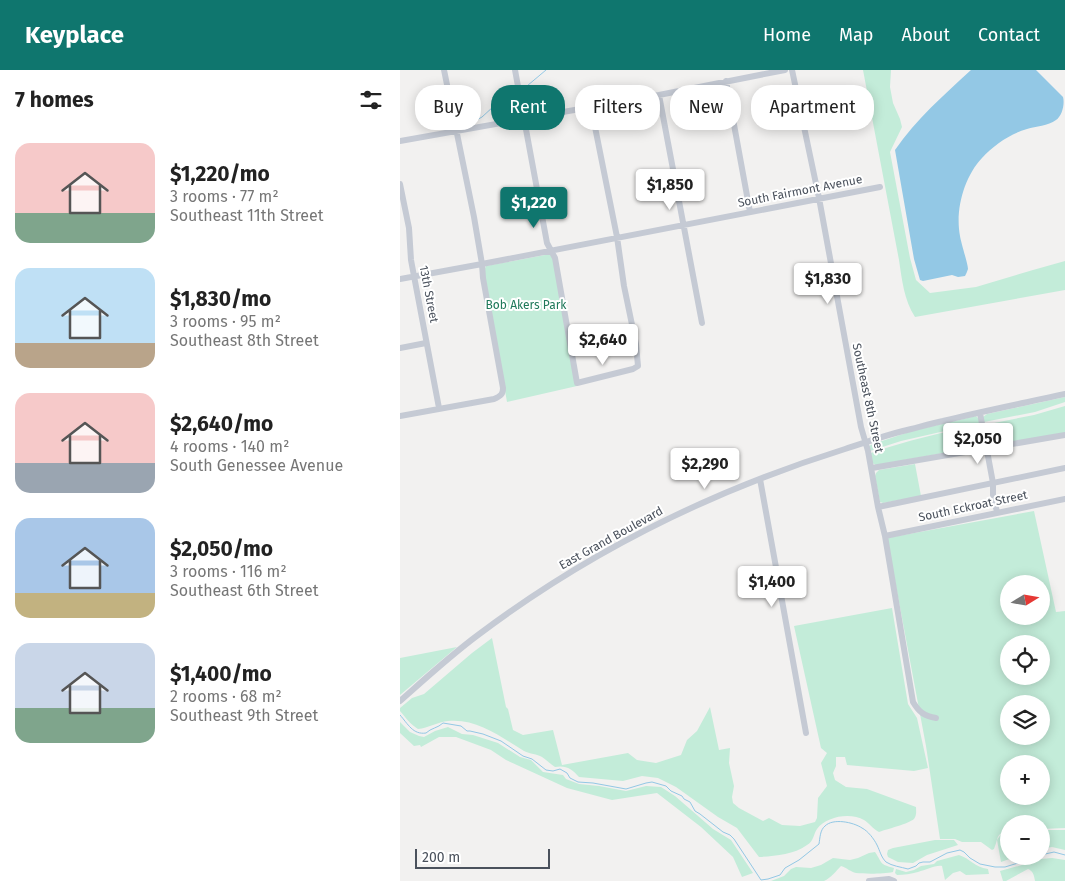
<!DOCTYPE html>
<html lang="en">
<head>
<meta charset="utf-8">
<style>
	body { margin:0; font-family:"Fira Sans",sans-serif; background:#f6f6f6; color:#222; height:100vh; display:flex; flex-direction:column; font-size:19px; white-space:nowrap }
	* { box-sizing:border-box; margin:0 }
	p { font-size:16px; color:#767676 }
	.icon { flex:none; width:28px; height:28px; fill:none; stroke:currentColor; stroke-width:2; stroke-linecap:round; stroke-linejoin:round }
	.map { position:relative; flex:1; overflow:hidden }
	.details { display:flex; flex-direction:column; background:#fff; width:400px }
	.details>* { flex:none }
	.banner { position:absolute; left:15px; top:15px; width:475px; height:45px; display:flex; gap:10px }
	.needle { width:32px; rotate:79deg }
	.tools { position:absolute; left:600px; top:505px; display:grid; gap:10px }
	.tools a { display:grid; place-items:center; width:50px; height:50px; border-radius:50%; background:#fff; box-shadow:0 2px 12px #0003; font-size:25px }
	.scale { position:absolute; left:15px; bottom:12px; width:135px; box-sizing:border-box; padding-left:5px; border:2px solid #4a515c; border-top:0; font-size:14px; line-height:18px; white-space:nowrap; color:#4a515c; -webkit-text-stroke:4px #fff; paint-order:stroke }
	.price { position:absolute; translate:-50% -42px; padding:0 11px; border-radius:5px; background:#fff; color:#222; font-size:16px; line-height:32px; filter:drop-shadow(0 1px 2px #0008) }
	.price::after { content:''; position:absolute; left:50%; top:30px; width:15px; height:11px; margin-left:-8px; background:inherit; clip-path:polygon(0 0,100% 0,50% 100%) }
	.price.active { background:#0f766e; color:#fff }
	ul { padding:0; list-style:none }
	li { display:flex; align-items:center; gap:15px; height:125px; padding:0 15px }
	li span { display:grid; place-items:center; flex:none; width:140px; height:100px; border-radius:15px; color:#555 }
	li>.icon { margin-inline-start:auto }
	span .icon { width:60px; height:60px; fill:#fffc; stroke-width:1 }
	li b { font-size:21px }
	h2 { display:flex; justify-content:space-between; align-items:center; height:60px; padding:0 15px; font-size:21px }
	.pill { padding:0 18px; border-radius:20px; background:#fff; box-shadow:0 2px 12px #0003; font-size:18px; line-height:45px }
	.pill.active { background:#0f766e; color:#fff }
	header { display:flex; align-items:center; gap:30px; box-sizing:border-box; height:70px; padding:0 25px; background:#0f766e; color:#fff }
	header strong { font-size:24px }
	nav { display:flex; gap:28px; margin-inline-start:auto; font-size:18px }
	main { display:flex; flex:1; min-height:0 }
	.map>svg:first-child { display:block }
	.green { fill:#c3ecd9; fill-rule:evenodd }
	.water { fill:#93c8e5 }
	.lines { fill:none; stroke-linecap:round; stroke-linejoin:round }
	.stream { stroke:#93c8e5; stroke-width:1 }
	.minor { stroke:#c5cad4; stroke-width:6 }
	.labels { text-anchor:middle; stroke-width:4; stroke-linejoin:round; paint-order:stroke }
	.street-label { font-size:12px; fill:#4a515c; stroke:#fff }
	.park-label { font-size:12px; fill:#1f795a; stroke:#fff }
</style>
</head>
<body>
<header>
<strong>Keyplace</strong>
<nav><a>Home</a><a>Map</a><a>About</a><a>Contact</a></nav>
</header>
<main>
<section class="details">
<h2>7 homes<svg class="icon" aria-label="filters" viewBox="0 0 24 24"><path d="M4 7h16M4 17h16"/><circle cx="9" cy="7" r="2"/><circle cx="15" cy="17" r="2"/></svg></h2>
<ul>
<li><span style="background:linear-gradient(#f6c9c9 70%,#7fa58c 0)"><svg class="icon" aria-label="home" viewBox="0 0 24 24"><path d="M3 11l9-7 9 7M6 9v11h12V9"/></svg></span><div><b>$1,220/mo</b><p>3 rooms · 77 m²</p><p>Southeast 11th Street</p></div></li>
<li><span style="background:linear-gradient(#bfe0f5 75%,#b9a48a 0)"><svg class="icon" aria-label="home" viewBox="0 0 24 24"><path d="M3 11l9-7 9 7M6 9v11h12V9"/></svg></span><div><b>$1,830/mo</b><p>3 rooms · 95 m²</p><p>Southeast 8th Street</p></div></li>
<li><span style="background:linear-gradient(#f6c9c9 70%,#9aa5b1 0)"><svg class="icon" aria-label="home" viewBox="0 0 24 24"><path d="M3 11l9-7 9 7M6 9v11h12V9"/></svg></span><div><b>$2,640/mo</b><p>4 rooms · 140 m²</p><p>South Genessee Avenue</p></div></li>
<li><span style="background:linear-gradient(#a9c7e8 75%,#c2b280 0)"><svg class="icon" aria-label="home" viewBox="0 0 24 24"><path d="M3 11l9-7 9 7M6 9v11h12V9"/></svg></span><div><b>$2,050/mo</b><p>3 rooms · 116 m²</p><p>Southeast 6th Street</p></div></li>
<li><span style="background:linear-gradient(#c9d6e8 65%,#7fa58c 0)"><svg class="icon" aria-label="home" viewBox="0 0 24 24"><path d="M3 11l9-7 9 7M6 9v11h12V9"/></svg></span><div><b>$1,400/mo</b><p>2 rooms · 68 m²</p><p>Southeast 9th Street</p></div></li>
</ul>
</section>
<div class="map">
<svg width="665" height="811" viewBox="0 0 665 811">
	<rect width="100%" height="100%" fill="#f2f1f0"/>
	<path class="green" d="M463 0H491L490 17 493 33 500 49 502 57 490 82 510 188 516 210 530 223 576 217 633 200 665 191V220L515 247C504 230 502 210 499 190Z
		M150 184 154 189 177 316 107 332 84 201 86 196Z
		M665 327V332L635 342 584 352 583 347 587 344Z
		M665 336V363L591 376 588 374 584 355 634 345Z
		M576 346 580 350V353L501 371 470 381 469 376 473 374 512 361Z
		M581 356 583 374V376L476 395 472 393 471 383C506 371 544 361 581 356Z
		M515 394 521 426 483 433 480 432 475 406 476 403 479 400Z
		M634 441 656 542 665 541V758L641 759V754H609V759C595 765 599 767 594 779L592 780 581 772H562L555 769H540L526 676 487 468ZM609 514H641V546H609ZM609 574H641V606H609ZM609 634H641V666H609ZM609 694H641V726H609Z
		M492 538 508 634 517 648 528 698 514 701 447 695 445 687H436V696L433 703 435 710 446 717 467 719 516 737C516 741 517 745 514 749 508 754 487 759 479 762 473 759 469 753 464 750 451 742 426 746 417 759 413 765 414 771 407 775 393 785 375 786 359 787L337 758 318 747 276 717 258 708 242 706 223 711 179 707C172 699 166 695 155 697 150 694 147 690 142 687 137 684 130 684 124 681 101 667 77 648 48 651 38 652 28 658 18 659 10 654 6 648 0 641V638L12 628 24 624 72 583 92 568 106 637 108 639 113 660 123 665 153 660 162 695 228 683 237 690 256 693 281 685 287 670 297 661 310 637 319 680 330 678 329 693 334 716 332 727 333 733 339 738 363 751 369 748 382 755 400 756 415 752 417 748 418 728 427 716 421 693 427 683 421 678 394 556Z
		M57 577 0 625V588Z
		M0 652 10 662 19 666 24 667 35 661 48 657 62 664 73 665 98 673 120 687 131 690 143 702 163 705 166 709 179 714 199 716 226 721 246 716 261 717 275 726 313 759 331 770 353 803 342 807 333 787 301 757 257 723 212 730 167 718 106 690 91 680 56 667H39L21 677 20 675 14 676 0 663Z
		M609 760V786H618L601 792 597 770 601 764Z
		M641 760H665V780L652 777 641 779Z
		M535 770H554L558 775 527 785 513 793 498 792 488 787 487 784 488 780 493 778Z
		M475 782C483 794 479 794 494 798L493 802C484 804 465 804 456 803 451 802 447 798 441 796 436 801 431 808 424 811H371L384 806 391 799 396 797 411 798 421 795 433 788 450 790 458 788 469 783Z
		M559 785C571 789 574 797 588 799L589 804 566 805 560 801 553 803 545 810 542 796C535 795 526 800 518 802 511 804 504 805 497 805L495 803 496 799 506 802 514 800 521 796 534 794 537 791Z
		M652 788 665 790V811H635C634 805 633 801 628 799L606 811H603L600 801 622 795 630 790Z"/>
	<path class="water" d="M571 0H636L663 27C665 34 662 46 656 50 648 56 636 56 627 59 610 64 594 75 582 88 564 107 555 140 560 166 561 173 568 194 568 199 567 202 566 204 565 206L558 207 552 205 523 211 520 210 514 189 495 80C516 49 544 25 571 0Z"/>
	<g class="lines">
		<path class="stream" d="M121 21 146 0
			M75 51 82 47 94 36 117 23
			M0 645C8 654 13 665 26 663 31 658 38 658 43 653L61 656 67 661H70L83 664 101 671 123 686 132 689 146 700 153 701 160 699 167 703 170 708 178 712 193 713 226 719 246 713 252 712 266 716 271 721 282 726 284 729 290 732 295 741 300 744 323 762 330 765 334 769 361 810 368 809 380 805 385 798 399 790 419 774C420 768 420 760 425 756 433 748 453 752 462 758 468 761 474 769 477 775 480 781 481 787 486 792 492 796 501 797 508 799L516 796 519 793 523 792H530L547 783 560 780 564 782 570 788 580 794 595 797H605L618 793 632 786
			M641 785 654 782 665 785"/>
		<path class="minor" d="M115 0 147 173 155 188 177 313 233 299 238 296 236 274 224 216 217 167 191 37
			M392 0 419 128 461 357 468 381 478 437 485 466 513 632C519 642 524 646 536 648
			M326 11 350 142
			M259 25 302 253
			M0 71 259 25 385 0
			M0 114 9 158 11 190 14 206 39 338
			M0 209 82 194 480 117
			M0 278 26 273
			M580 343 593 413V425L597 442
			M0 346 94 329C101 326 103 324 103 318L83 208 82 194 74 147 44 0
			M472 398 665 365
			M360 409 406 663
			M478 437 665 398
			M485 466 665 429
			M0 631C26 608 51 585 78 565 188 482 314 420 445 379 464 373 483 366 503 361 516 358 529 354 543 351 583 341 624 333 665 324
			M469 811 489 809 494 811"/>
	</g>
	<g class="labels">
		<g class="street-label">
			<text transform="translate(400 121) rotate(-11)" y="4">South Fairmont Avenue</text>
			<text transform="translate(29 224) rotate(79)" y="4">13th Street</text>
			<text transform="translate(468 328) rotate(78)" y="4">Southeast 8th Street</text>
			<text transform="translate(573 436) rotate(-12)" y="4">South Eckroat Street</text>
			<text transform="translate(211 468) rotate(-29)" y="4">East Grand Boulevard</text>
		</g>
		<g class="park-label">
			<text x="126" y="239">Bob Akers Park</text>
		</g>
	</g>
</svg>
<div class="tools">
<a><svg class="needle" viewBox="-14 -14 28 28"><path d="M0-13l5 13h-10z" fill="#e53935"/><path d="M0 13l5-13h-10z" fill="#767676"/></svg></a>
<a><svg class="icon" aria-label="locate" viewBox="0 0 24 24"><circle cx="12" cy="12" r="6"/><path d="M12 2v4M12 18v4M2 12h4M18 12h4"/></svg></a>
<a><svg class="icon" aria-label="layers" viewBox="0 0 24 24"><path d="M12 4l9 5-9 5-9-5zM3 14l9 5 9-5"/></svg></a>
<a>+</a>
<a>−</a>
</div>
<div class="scale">200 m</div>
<b class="price" style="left:270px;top:141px">$1,850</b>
<b class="price active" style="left:134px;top:159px">$1,220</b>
<b class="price" style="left:428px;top:235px">$1,830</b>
<b class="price" style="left:203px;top:296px">$2,640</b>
<b class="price" style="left:578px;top:395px">$2,050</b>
<b class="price" style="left:305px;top:420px">$2,290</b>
<b class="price" style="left:372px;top:538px">$1,400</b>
<div class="banner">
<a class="pill">Buy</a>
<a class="pill active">Rent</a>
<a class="pill">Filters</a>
<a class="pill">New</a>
<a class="pill">Apartment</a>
</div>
</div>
</main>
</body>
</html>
